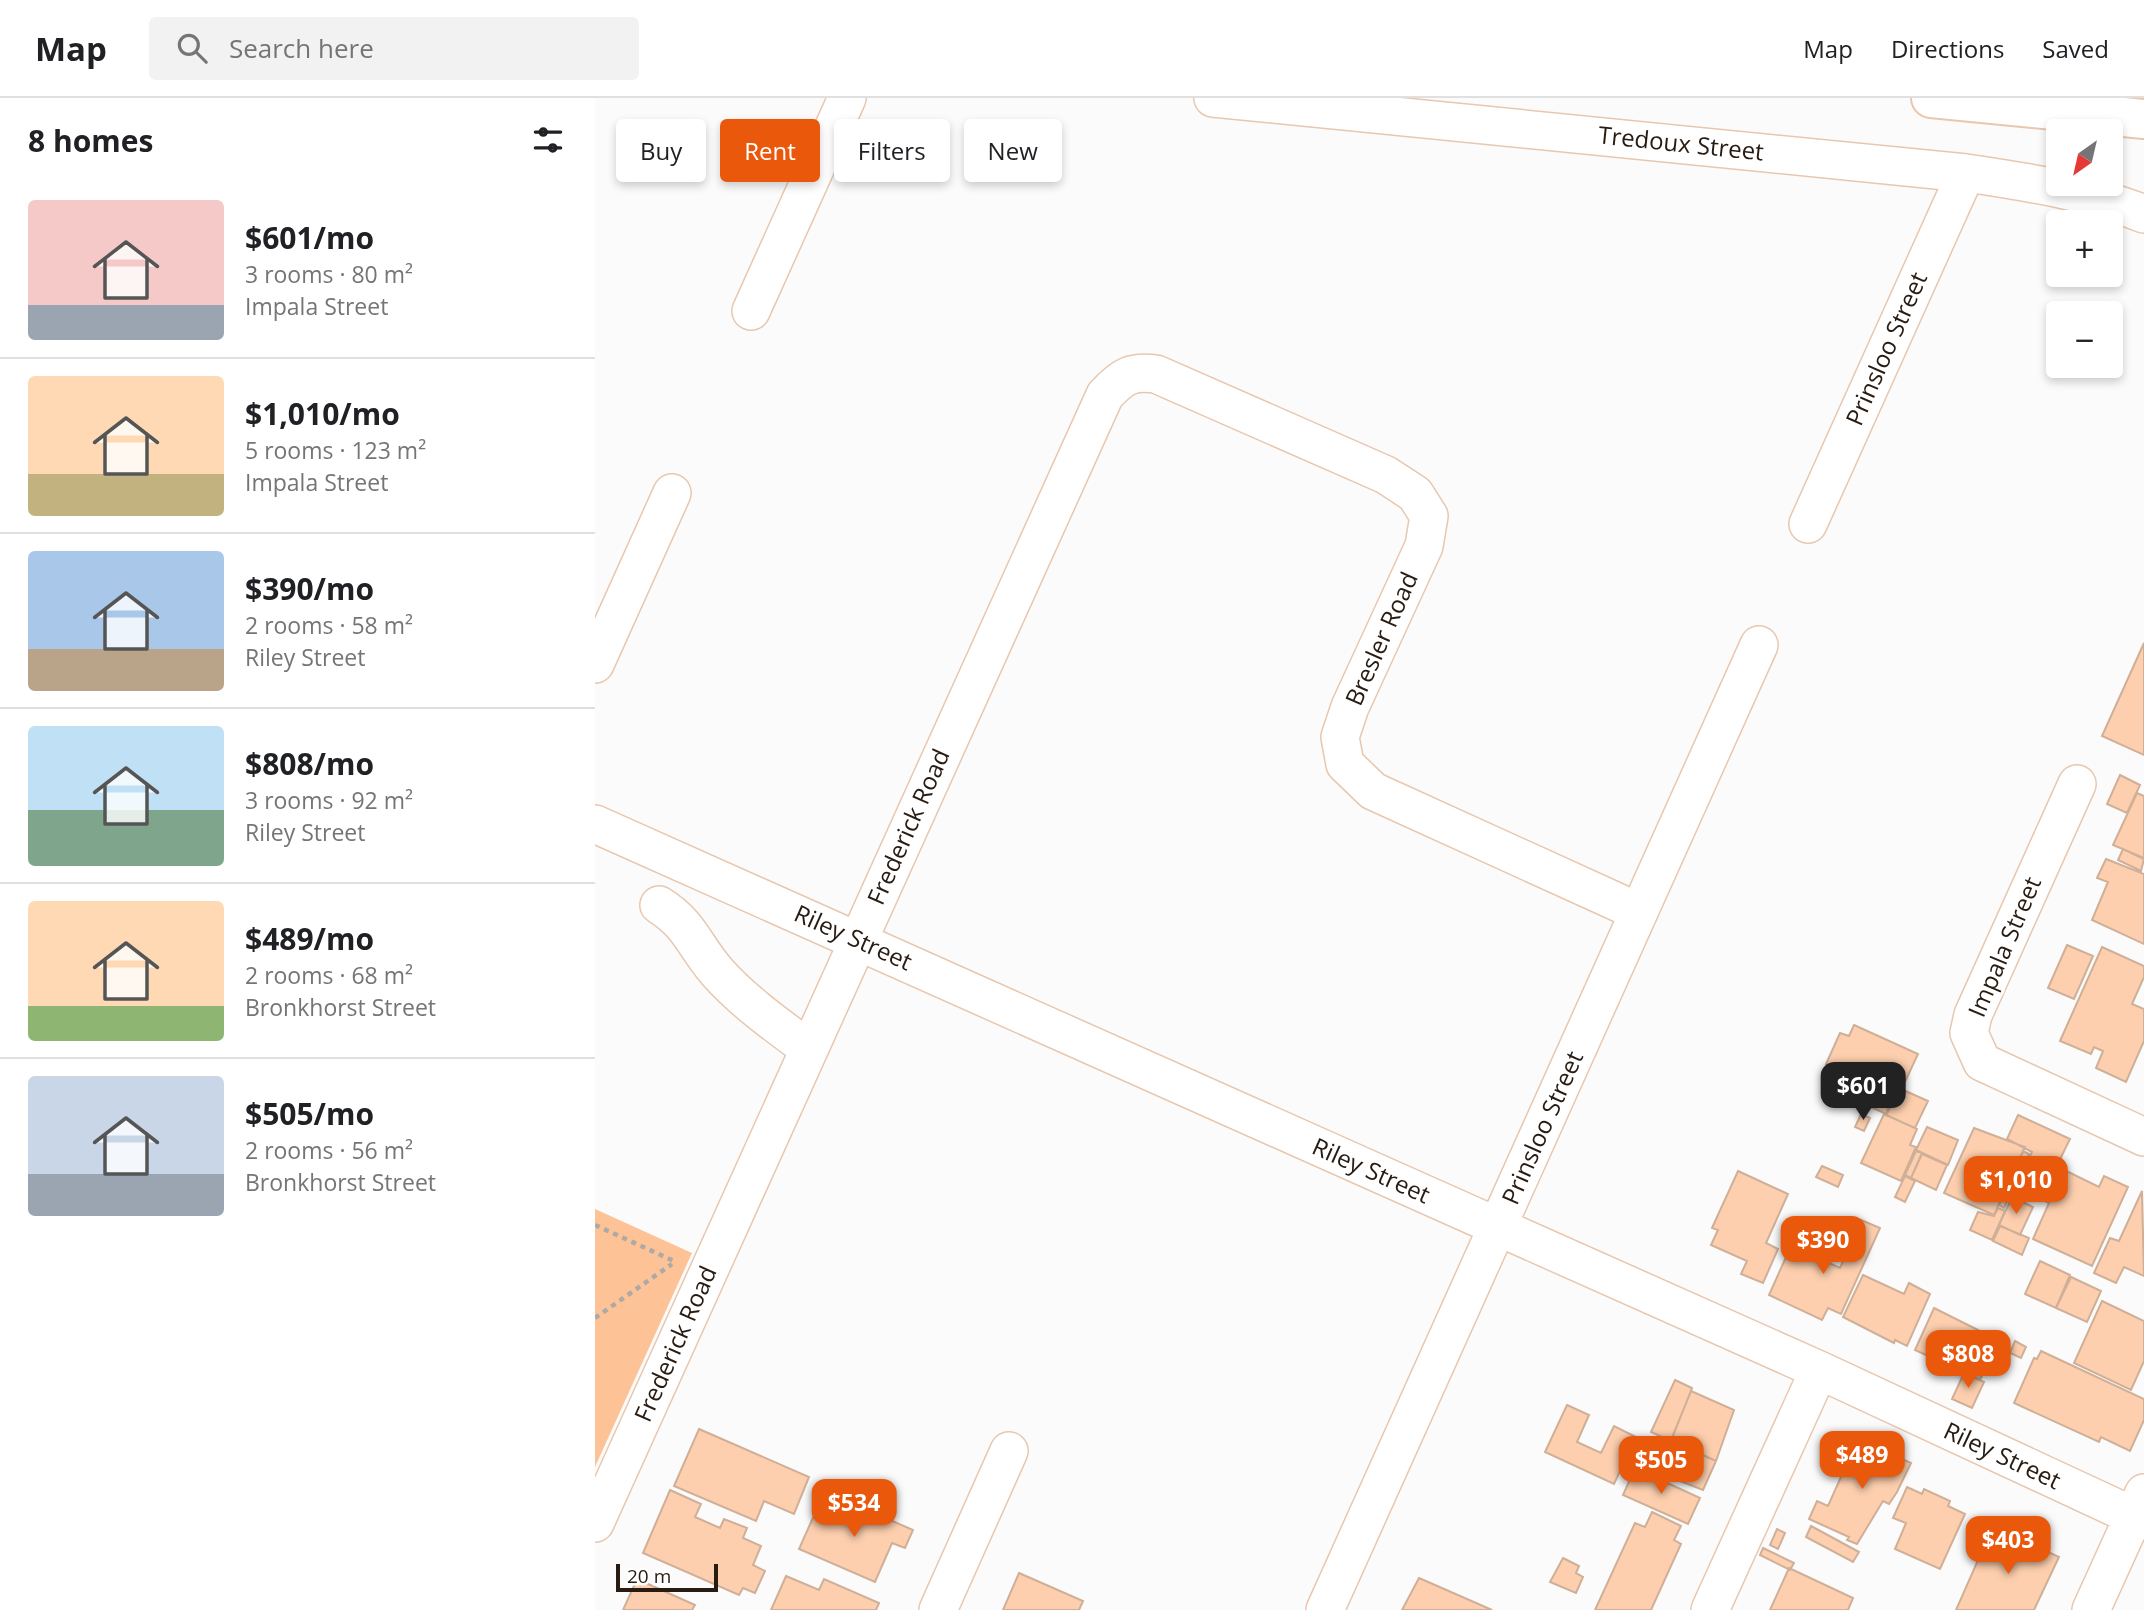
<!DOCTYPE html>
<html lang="en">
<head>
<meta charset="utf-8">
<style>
	body { margin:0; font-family:"Open Sans",sans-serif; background:#f2f2f2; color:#202124; height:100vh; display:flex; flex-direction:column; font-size:26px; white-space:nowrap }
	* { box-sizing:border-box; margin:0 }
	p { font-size:23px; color:#757577 }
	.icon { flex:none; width:38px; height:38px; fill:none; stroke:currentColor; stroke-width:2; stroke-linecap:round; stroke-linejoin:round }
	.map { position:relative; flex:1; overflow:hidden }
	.details { display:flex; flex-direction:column; background:#fff; width:595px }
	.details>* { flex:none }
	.guide { position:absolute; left:21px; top:21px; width:665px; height:63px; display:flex; gap:14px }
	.needle { width:46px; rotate:214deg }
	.fabs { position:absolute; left:1451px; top:21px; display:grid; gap:14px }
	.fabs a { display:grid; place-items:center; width:77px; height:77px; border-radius:7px; background:#fff; box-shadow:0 4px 10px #0003; font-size:35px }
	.scale { position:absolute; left:21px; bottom:18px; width:102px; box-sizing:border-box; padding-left:7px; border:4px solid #271b12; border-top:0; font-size:19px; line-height:24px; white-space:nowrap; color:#271b12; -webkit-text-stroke:5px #fff; paint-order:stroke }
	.price { position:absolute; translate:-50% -60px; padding:0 16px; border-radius:14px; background:#ea580c; color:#fff; font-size:23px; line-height:46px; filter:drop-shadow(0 2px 4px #0008) }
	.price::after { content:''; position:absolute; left:50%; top:42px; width:21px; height:16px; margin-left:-10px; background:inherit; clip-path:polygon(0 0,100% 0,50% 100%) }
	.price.active { background:#222; color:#fff }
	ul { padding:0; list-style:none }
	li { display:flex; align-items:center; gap:21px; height:175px; padding:0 28px }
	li+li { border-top:2px solid #e0e0e0 }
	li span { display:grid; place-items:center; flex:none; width:196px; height:140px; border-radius:7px; color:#555 }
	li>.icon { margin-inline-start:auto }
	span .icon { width:84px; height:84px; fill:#fffc; stroke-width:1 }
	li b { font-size:30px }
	h2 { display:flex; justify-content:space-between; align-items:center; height:84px; padding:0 28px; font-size:30px }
	.tag { padding:0 24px; border-radius:7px; background:#fff; box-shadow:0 4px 10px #0003; font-size:24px; line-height:63px }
	.tag.active { background:#ea580c; color:#fff }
	header { display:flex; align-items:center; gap:42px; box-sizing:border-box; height:98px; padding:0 35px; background:#fff; border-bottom:2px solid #e0e0e0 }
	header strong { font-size:33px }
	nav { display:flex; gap:38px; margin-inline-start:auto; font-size:24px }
	.search { width:490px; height:63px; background:#f2f2f2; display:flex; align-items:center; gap:18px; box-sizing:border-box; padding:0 24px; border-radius:7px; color:#757577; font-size:26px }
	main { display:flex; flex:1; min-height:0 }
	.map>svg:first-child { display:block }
	.green { fill:#fdc296 }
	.building { fill:#fdcfae; stroke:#cfaf97; stroke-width:2 }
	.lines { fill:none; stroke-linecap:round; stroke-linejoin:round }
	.minor-casing { stroke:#e8c7af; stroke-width:40 }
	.major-casing { stroke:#e8c7af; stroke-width:42 }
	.path { stroke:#ada9a6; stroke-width:4.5; stroke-dasharray:5 5; stroke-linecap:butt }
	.minor { stroke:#fff; stroke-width:37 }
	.major { stroke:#fff; stroke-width:38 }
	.labels { text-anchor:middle; stroke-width:6; stroke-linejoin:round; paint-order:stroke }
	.street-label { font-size:24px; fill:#271b12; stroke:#fff }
</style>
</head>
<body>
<header>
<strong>Map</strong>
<div class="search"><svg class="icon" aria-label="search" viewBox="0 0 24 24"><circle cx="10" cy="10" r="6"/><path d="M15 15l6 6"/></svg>Search here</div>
<nav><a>Map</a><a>Directions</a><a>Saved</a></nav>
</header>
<main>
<section class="details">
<h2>8 homes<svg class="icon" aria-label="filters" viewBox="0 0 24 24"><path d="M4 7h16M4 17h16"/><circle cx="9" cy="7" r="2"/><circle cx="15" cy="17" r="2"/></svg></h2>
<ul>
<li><span style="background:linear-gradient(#f6c9c9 75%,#9aa5b1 0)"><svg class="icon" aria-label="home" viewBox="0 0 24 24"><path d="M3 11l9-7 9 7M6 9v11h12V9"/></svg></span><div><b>$601/mo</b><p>3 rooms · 80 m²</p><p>Impala Street</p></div></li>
<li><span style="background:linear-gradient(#ffd9b3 70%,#c2b280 0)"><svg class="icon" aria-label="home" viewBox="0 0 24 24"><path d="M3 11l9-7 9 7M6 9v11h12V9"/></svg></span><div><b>$1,010/mo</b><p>5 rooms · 123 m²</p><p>Impala Street</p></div></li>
<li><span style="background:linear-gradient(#a9c7e8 70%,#b9a48a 0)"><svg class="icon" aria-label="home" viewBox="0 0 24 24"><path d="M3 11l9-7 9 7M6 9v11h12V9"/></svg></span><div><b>$390/mo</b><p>2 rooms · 58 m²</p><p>Riley Street</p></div></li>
<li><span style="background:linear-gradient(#bfe0f5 60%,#7fa58c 0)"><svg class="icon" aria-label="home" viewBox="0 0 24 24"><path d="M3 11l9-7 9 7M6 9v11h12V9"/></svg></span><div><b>$808/mo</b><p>3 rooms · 92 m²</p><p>Riley Street</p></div></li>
<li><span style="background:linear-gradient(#ffd9b3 75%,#8fb573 0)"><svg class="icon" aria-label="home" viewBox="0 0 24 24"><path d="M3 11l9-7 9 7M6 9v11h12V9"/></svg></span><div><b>$489/mo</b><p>2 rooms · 68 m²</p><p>Bronkhorst Street</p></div></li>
<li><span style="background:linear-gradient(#c9d6e8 70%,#9aa5b1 0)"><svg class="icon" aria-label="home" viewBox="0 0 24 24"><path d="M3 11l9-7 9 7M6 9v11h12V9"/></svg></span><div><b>$505/mo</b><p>2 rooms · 56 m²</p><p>Bronkhorst Street</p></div></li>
</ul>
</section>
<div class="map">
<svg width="1549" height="1512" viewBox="0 0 1549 1512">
	<rect width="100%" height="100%" fill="#fbfbfb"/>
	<path class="green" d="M0 1111 97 1155 0 1369Z"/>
	<path class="building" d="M1549 545V657L1507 638Z
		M1525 677 1545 687 1532 715 1512 706Z
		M1542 695 1549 698V760L1518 747Z
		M1528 751 1549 761 1546 773 1523 762Z
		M1511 761 1549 776V846L1497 822 1513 784 1502 780Z
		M1472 847 1498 858 1479 901 1453 890Z
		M1507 849 1549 868V879L1537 906 1549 911V943L1531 984 1501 970 1508 953 1499 949 1496 956 1465 943Z
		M1259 927 1323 956 1303 999 1231 966 1245 935 1254 938Z
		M1266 983 1298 998 1291 1016 1258 1001Z
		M1306 991 1333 1003 1320 1030 1291 1017Z
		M1266 1016 1275 1020 1269 1033 1260 1029Z
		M1289 1016 1322 1031 1315 1047 1321 1049 1306 1083 1266 1065Z
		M1423 1017 1475 1041 1446 1100 1421 1088 1437 1054 1412 1041Z
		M1332 1029 1363 1042 1353 1067 1321 1052Z
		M1379 1030 1430 1049 1399 1117 1349 1095Z
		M1321 1053 1327 1055 1316 1080 1310 1077Z
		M1428 1053 1434 1056 1422 1084 1416 1081Z
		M1327 1056 1352 1067 1341 1092 1316 1080Z
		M1227 1068 1248 1077 1243 1089 1221 1079Z
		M1461 1068 1504 1089 1509 1078 1533 1089 1497 1168 1438 1141 1454 1105 1446 1101Z
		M1143 1073 1193 1096 1171 1145 1183 1151 1168 1185 1146 1176 1152 1163 1116 1147 1123 1132 1117 1130Z
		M1310 1078 1320 1083 1310 1104 1300 1099Z
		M1415 1082 1421 1084 1409 1110 1404 1107Z
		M1547 1093 1549 1178 1529 1169 1521 1185 1499 1175 1515 1140 1524 1143Z
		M1417 1099 1438 1109 1425 1137 1404 1127Z
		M1403 1110 1410 1113 1397 1142 1375 1132 1383 1114 1399 1118Z
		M1266 1122 1285 1130 1246 1216 1233 1210 1227 1222 1174 1197 1196 1148 1245 1170Z
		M1405 1128 1434 1140 1427 1157 1398 1143Z
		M1445 1163 1475 1177 1461 1210 1430 1196Z
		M1268 1177 1309 1196 1314 1185 1335 1196 1312 1248 1300 1242 1299 1245 1248 1219Z
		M1476 1179 1506 1193 1492 1224 1461 1210Z
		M1507 1203 1549 1223V1263L1536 1292 1479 1265Z
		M1339 1210 1403 1242 1385 1282 1320 1252Z
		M1420 1243 1431 1249 1426 1260 1415 1255Z
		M1446 1253 1549 1301V1322L1535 1353 1506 1339 1504 1344 1419 1305 1439 1260 1442 1261Z
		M1369 1275 1389 1284 1377 1310 1357 1301Z
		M1080 1282 1097 1290 1076 1343 1056 1334Z
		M1096 1293 1139 1312 1121 1363 1076 1342Z
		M972 1307 994 1317 982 1344 1006 1355 1019 1328 1041 1339 1019 1386 950 1354Z
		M104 1331 214 1379 199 1416 169 1403 161 1423 79 1388Z
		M1063 1338 1121 1363 1108 1392 1049 1369Z
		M1266 1342 1316 1365 1302 1394 1294 1406 1288 1403 1262 1446 1252 1442 1254 1439 1214 1421 1222 1403 1233 1408 1254 1361 1257 1363Z
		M1040 1370 1105 1400 1093 1426 1028 1397Z
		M1312 1389 1327 1396 1329 1391 1355 1403 1353 1408 1370 1416 1345 1471 1300 1451 1311 1425 1298 1420Z
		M75 1392 106 1406 100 1419 125 1430 129 1421 152 1430 148 1440 166 1448 158 1467 170 1473 160 1495 148 1490 144 1497 48 1455Z
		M225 1404 257 1418 261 1407 318 1432 310 1450 297 1445 280 1484 204 1451Z
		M1057 1414 1086 1428 1079 1442 1086 1446 1056 1512H1000L1040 1425 1050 1429Z
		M1216 1428 1264 1454 1258 1464 1211 1439Z
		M1398 1428 1421 1439 1416 1450 1422 1453 1427 1442 1464 1459 1439 1512H1361Z
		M1182 1431 1190 1435 1183 1451 1175 1447Z
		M1168 1450 1199 1465 1195 1472 1165 1457Z
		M968 1460 984 1468 981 1475 988 1479 981 1495 955 1484Z
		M1194 1470 1258 1500 1253 1512H1175Z
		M424 1475 488 1503 484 1512H408Z
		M191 1478 224 1492 229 1481 284 1505 281 1512H176Z
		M824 1480 897 1512H807Z
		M42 1481 100 1507 97 1512H28Z"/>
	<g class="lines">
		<g class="minor-casing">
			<path id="minor" d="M618 0 1371 75C1432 84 1492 93 1549 116
				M156 213 252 0
				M1213 426 1371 75
				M0 566 77 395
				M1482 686 1378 917 1374 935 1387 964 1549 1039
				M0 726 1224 1272 1549 1423
				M64 807C96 827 99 848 123 875 149 904 183 928 214 951
				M0 1425 510 297C528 278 536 273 561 276L791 377 820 396 834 418 829 448 755 609 745 639 750 666 778 693 1044 814
				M343 1512 414 1353
				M730 1512 1164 547
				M1115 1512 1224 1272
				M1496 1512 1549 1395"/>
		</g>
		<g class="major-casing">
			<path id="major" d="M1336 0 1549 21"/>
		</g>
		<path class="path" d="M0 1127 79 1163
			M0 1220 77 1166"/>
		<use href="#minor" class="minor"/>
		<use href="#major" class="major"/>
	</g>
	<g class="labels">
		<g class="street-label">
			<text transform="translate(1086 46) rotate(6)" y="8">Tredoux Street</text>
			<text transform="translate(1292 251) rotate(-66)" y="8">Prinsloo Street</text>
			<text transform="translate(787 541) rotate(-66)" y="8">Bresler Road</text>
			<text transform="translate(314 729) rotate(-66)" y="8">Frederick Road</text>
			<text transform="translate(258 840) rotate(24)" y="8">Riley Street</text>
			<text transform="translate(1410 849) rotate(-67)" y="8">Impala Street</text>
			<text transform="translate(948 1030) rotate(-66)" y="8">Prinsloo Street</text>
			<text transform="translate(776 1073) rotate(24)" y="8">Riley Street</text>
			<text transform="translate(81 1246) rotate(-66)" y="8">Frederick Road</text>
			<text transform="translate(1407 1358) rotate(25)" y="8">Riley Street</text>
		</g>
	</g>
</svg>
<div class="fabs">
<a><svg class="needle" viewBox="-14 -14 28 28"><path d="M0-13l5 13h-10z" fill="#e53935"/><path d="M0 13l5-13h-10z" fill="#757577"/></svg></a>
<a>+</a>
<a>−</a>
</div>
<div class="scale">20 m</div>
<b class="price active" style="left:1268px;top:1024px">$601</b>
<b class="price" style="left:1421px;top:1118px">$1,010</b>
<b class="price" style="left:1228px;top:1178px">$390</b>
<b class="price" style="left:1373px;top:1292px">$808</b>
<b class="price" style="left:1267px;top:1393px">$489</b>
<b class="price" style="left:1066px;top:1398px">$505</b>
<b class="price" style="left:259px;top:1441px">$534</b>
<b class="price" style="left:1413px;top:1478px">$403</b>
<div class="guide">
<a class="tag">Buy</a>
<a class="tag active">Rent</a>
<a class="tag">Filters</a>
<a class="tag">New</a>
</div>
</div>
</main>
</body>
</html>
